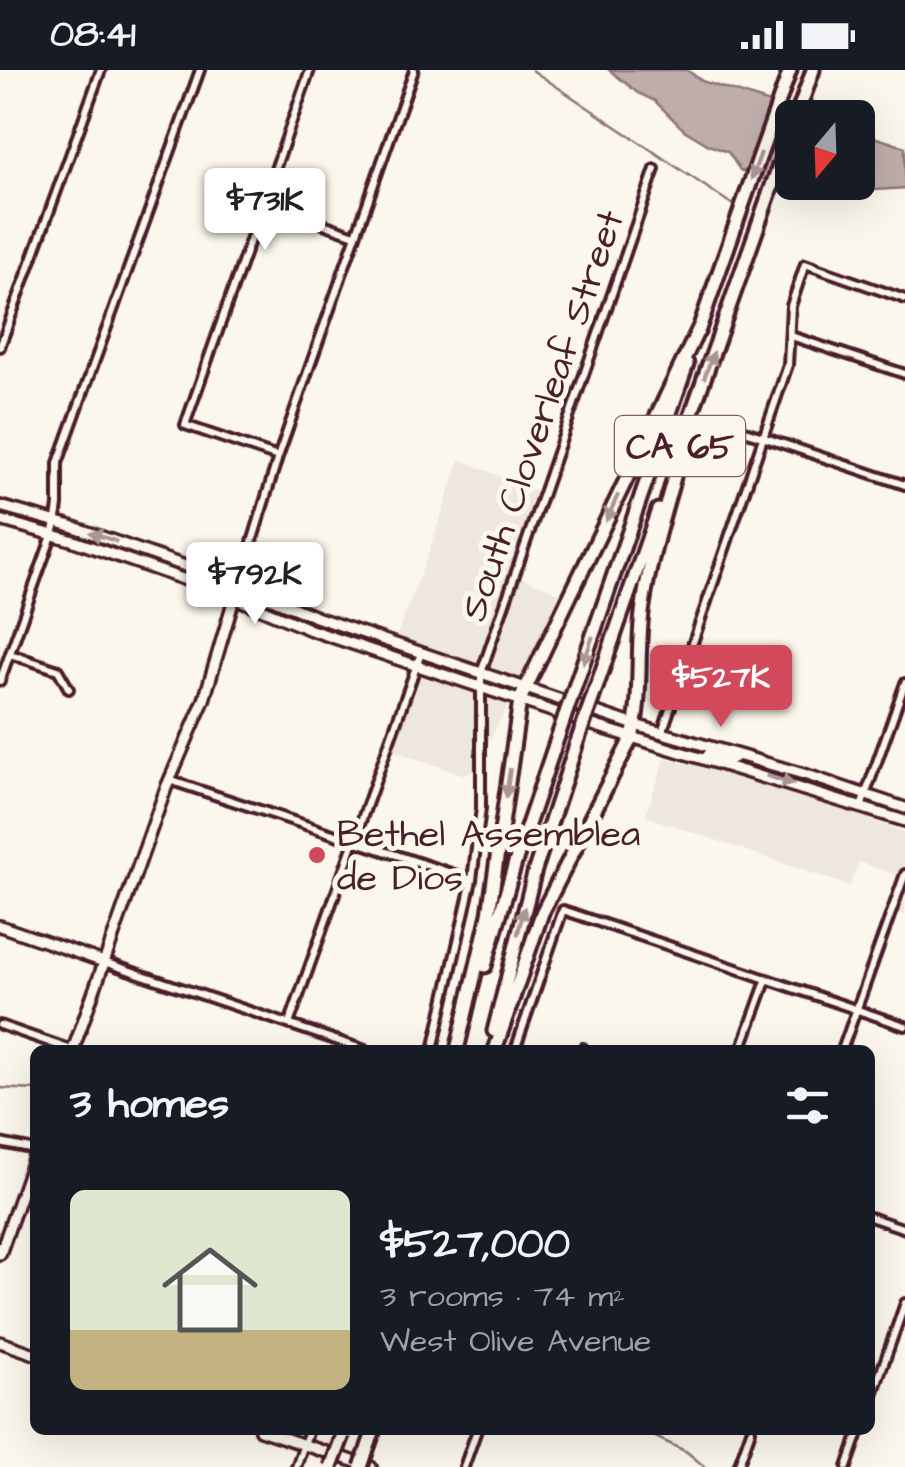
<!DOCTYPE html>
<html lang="en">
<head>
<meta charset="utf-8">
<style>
	body { margin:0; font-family:"Architects Daughter",sans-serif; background:#20242c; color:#f1f3f6; height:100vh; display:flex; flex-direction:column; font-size:38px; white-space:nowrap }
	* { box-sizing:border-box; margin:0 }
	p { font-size:32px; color:#9ea1a6 }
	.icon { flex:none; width:55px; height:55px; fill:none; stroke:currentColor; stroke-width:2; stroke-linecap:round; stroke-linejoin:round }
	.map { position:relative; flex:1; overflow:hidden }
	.panel { position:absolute; left:30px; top:975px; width:845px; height:390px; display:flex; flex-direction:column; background:#171b24; border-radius:15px; box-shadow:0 10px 40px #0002 }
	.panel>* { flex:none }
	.needle { width:65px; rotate:199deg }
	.controls { position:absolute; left:775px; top:30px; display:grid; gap:20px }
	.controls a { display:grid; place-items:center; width:100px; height:100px; border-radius:15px; background:#171b24; box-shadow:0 10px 40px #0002; font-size:50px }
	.price { position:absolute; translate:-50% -85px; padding:0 22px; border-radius:10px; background:#fff; color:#222; font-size:32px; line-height:65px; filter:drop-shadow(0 2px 5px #0008) }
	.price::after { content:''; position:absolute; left:50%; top:60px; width:30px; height:22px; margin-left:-15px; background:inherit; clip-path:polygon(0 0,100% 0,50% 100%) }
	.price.current { background:#d1495b; color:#fff }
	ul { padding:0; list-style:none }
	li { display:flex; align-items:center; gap:30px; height:250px; padding:0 40px }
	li+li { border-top:2px solid #363941 }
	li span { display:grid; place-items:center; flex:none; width:280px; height:200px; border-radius:15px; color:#555 }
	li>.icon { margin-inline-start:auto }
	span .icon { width:120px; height:120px; fill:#fffc; stroke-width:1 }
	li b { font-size:42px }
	h2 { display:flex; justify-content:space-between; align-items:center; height:120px; padding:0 40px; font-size:42px }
	.status { display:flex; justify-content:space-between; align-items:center; height:70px; padding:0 50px; background:#171b24; direction:ltr }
	.status svg { height:28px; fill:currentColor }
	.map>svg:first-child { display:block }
	.built { fill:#eee7de }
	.water { fill:#bfadaa; stroke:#907477; stroke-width:2.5 }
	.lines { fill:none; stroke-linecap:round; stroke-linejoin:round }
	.stream { stroke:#907477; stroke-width:2.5 }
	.street-casing { stroke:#4a1f2b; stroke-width:14 }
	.secondary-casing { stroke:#4a1f2b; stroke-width:16 }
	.highway-casing { stroke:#4a1f2b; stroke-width:19 }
	.street { stroke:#fbf7ec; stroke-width:6 }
	.secondary { stroke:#fbf7ec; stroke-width:9 }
	.highway { stroke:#fbf7ec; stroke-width:11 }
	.highway-bridge-casing { stroke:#4a1f2b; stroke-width:19; stroke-linecap:butt }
	.highway-bridge { stroke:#fbf7ec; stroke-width:11 }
	.oneway { fill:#ab9695 }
	.poi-dot { fill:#d1495b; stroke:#fbf7ec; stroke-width:4 }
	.labels { text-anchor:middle; stroke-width:10; stroke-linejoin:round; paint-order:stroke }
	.shield { fill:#fbf7ec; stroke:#7f6065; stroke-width:2.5 }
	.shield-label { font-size:35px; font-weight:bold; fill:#4a1f2b }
	.street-label { font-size:38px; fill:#4a1f2b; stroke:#fbf7ec }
	.poi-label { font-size:38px; fill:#4a1f2b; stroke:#fbf7ec; text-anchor:start }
</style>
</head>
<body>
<div class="status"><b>08:41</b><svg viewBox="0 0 49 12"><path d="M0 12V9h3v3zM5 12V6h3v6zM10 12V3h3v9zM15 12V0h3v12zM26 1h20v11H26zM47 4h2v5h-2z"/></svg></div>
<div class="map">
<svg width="905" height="1397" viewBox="0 0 905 1397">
	<rect width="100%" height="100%" fill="#fbf7ec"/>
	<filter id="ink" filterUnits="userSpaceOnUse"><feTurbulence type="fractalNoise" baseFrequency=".01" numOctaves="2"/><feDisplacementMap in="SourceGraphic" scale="20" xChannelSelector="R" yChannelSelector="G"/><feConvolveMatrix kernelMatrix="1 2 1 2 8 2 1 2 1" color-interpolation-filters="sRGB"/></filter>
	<g filter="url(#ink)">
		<path class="built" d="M460 389 550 428 522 508 565 525 473 702 464 705 394 681 420 607 396 568 429 482Z
			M665 689 753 709 905 762V845L899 843 896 805 859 792 850 816 645 746Z"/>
		<path class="water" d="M609 0H687L702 11 813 47 792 48V112H858V62L905 77V118L812 124 756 107 740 100 728 82 709 75 684 60 655 31 638 23Z"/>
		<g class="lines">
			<path class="stream" d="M532 0 736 137
				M0 1018 35 1020
				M641 1360 687 1382 705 1397"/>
			<g class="street-casing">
				<path id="street" d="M263 133 355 165
					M791 266 905 304
					M0 277 101 0
					M709 349 905 415
					M278 387 185 355 310 0
					M239 515 278 387 414 0
					M10 584 58 600 69 619
					M0 611 55 457 58 435V393L200 0
					M662 663 788 295 791 236 805 194 905 229
					M169 710 472 810
					M861 737 905 613
					M104 892 365 980
					M289 954 421 583
					M0 955 72 980
					M433 980 472 810 481 738V603L655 99
					M515 980 563 840 905 956
					M582 980 583 978
					M741 980 766 911
					M842 980 905 804
					M0 1073 35 1080
					M870 1147 905 1159
					M870 1333 905 1233
					M296 1397 309 1360
					M464 1397 477 1360
					M738 1397 751 1360
					M847 1397 860 1360"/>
			</g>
			<g class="secondary-casing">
				<path id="secondary" d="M0 436 68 455 228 511 316 547 635 655 807 705 905 738
					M0 450 71 470 223 523 311 560 599 657 905 751
					M706 688 709 684 730 689 737 686
					M0 856 104 892
					M73 980 166 718 204 630 236 522
					M0 1184 35 1084
					M0 1272 35 1284
					M260 1360 371 1397"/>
			</g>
			<g class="highway-casing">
				<path id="highway" d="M796 48 813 0
					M698 262 790 0
					M689 351 792 59
					M577 611 687 294
					M596 618 658 440
					M485 896 515 793 558 666
					M494 961 535 800 577 672
					M457 980 489 844 520 630 700 256
					M495 980 542 843 632 667C643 626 636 579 643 536 652 472 675 410 690 348
					M369 1374 374 1360"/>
			</g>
			<use href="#street" class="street"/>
			<use href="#secondary" class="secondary"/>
			<use href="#highway" class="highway"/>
			<g class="highway-bridge-casing">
				<path id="highway-bridge" d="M558 666 577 611
					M577 672 596 618
					M331 1397 343 1365
					M361 1397 369 1374"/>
			</g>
			<use href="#highway-bridge" class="highway-bridge"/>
		</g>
		<defs><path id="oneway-solid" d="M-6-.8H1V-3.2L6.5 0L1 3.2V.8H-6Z" transform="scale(2.5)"/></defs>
		<g class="oneway">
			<use href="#oneway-solid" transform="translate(756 96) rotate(110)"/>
			<use href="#oneway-solid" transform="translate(709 295) rotate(-70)"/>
			<use href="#oneway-solid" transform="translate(612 438) rotate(115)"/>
			<use href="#oneway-solid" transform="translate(103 467) rotate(-161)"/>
			<use href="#oneway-solid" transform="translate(588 580) rotate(109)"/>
			<use href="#oneway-solid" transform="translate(780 710) rotate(17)"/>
			<use href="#oneway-solid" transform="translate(508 713) rotate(98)"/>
			<use href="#oneway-solid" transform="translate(521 851) rotate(-76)"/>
		</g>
	</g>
	<circle class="poi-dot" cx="317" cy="785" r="10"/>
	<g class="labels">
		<rect class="shield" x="615" y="346" width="130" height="60" rx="8"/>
		<g class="shield-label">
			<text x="680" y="388">CA 65</text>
		</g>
		<g class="street-label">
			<text transform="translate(541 345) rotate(-71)" y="13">South Cloverleaf Street</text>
		</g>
		<g class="poi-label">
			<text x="337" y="776">Bethel Assemblea<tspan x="337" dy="44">de Dios</tspan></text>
		</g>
	</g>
</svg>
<div class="controls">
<a><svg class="needle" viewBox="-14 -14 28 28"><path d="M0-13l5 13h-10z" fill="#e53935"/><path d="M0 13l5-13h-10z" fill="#9ea1a6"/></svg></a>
</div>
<b class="price" style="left:265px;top:183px">$731K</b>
<b class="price" style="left:255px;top:557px">$792K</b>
<b class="price current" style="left:721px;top:660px">$527K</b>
<section class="panel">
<h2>3 homes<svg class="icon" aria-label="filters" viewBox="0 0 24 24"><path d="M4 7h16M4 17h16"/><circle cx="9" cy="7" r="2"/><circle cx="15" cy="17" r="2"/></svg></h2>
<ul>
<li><span style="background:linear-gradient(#dfe7d0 70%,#c2b280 0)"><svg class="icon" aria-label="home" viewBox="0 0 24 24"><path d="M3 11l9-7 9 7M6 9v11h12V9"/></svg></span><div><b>$527,000</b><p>3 rooms · 74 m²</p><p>West Olive Avenue</p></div></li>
</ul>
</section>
</div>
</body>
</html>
